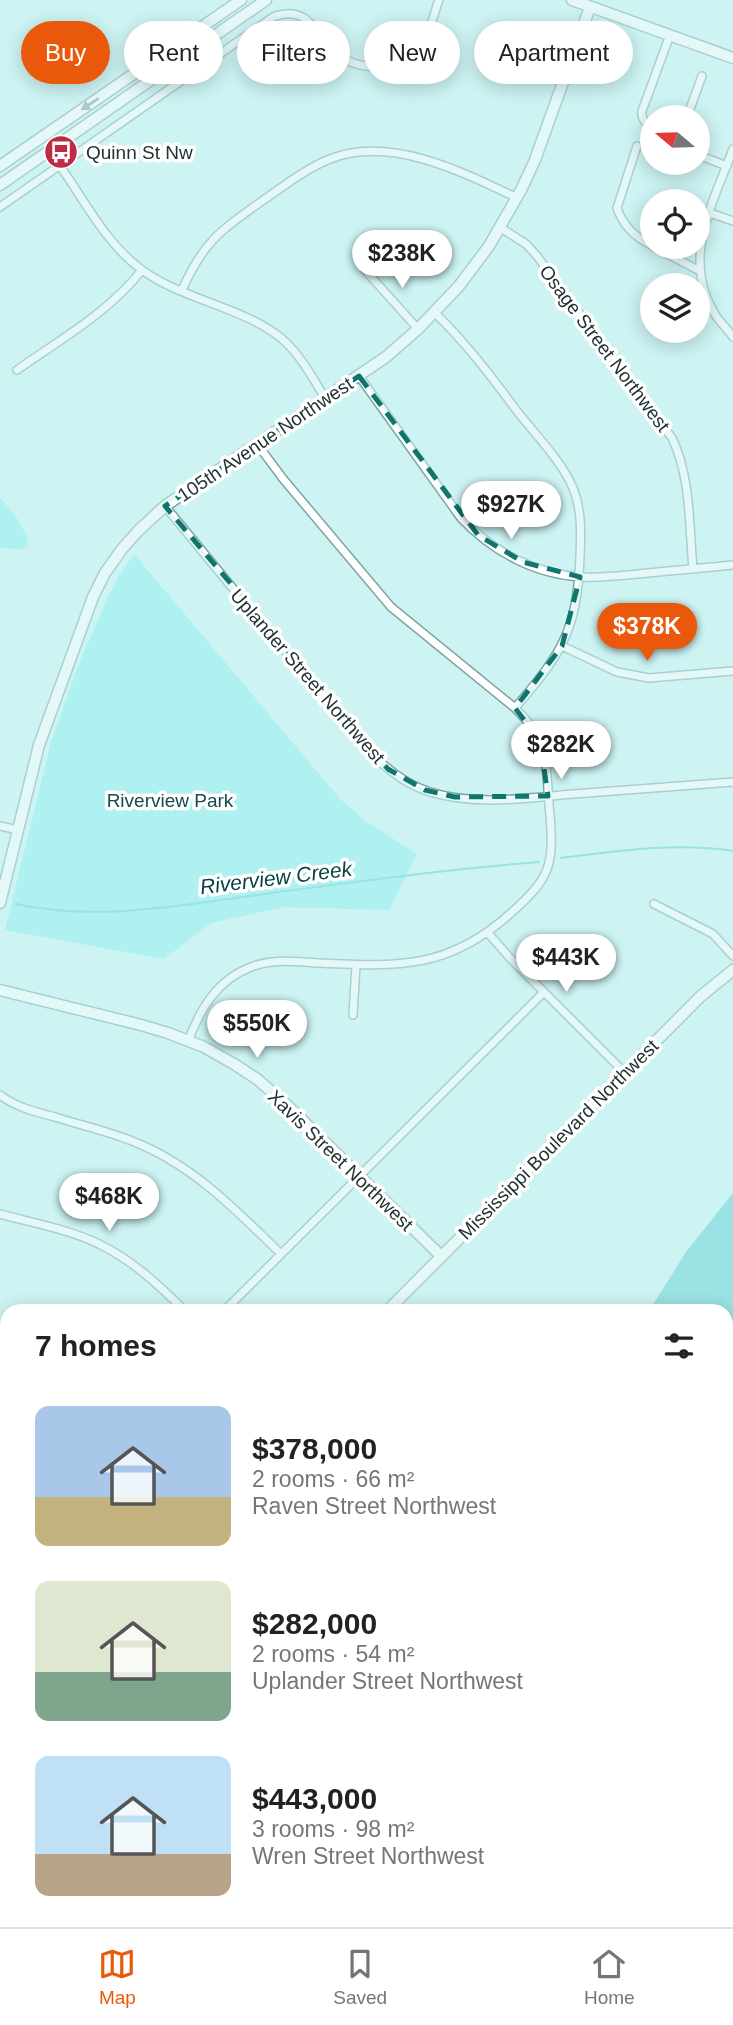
<!DOCTYPE html>
<html lang="en">
<head>
<meta charset="utf-8">
<style>
	body { margin:0; font-family:Helvetica,sans-serif; background:#f6f6f6; color:#222; height:100vh; display:flex; flex-direction:column; font-size:26px; white-space:nowrap }
	* { box-sizing:border-box; margin:0 }
	p { font-size:23px; color:#767676 }
	.icon { flex:none; width:38px; height:38px; fill:none; stroke:currentColor; stroke-width:2; stroke-linecap:round; stroke-linejoin:round }
	.map { position:relative; flex:1; overflow:hidden }
	.drawer { position:absolute; left:0px; top:1304px; width:733px; height:625px; display:flex; flex-direction:column; background:#fff; border-radius:21px 21px 0 0; box-shadow:0 4px 18px #0003 }
	.drawer>* { flex:none }
	.hud { position:absolute; left:21px; top:21px; width:691px; height:63px; display:flex; gap:14px }
	.needle { width:46px; rotate:289deg }
	.controls { position:absolute; left:640px; top:105px; display:grid; gap:14px }
	.controls a { display:grid; place-items:center; width:70px; height:70px; border-radius:50%; background:#fff; box-shadow:0 4px 18px #0003; font-size:35px }
	.price { position:absolute; translate:-50% -60px; padding:0 16px; border-radius:24px; background:#fff; color:#222; font-size:23px; line-height:46px; filter:drop-shadow(0 2px 4px #0008) }
	.price::after { content:''; position:absolute; left:50%; top:42px; width:21px; height:16px; margin-left:-10px; background:inherit; clip-path:polygon(0 0,100% 0,50% 100%) }
	.price.on { background:#ea580c; color:#fff }
	ul { padding:0; list-style:none }
	li { display:flex; align-items:center; gap:21px; height:175px; padding:0 35px }
	li span { display:grid; place-items:center; flex:none; width:196px; height:140px; border-radius:14px; color:#555 }
	li>.icon { margin-inline-start:auto }
	span .icon { width:84px; height:84px; fill:#fffc; stroke-width:1 }
	li b { font-size:30px }
	h2 { display:flex; justify-content:space-between; align-items:center; height:84px; padding:0 35px; font-size:30px }
	.pill { padding:0 24px; border-radius:32px; background:#fff; box-shadow:0 4px 18px #0003; font-size:24px; line-height:63px }
	.pill.on { background:#ea580c; color:#fff }
	.tabs { display:flex; justify-content:space-around; align-items:center; height:98px; border-top:2px solid #e0e0e0; background:#fff; font-size:19px; color:#767676 }
	.tabs a { display:grid; justify-items:center; gap:4px }
	.tabs .on { color:#ea580c }
	.map>svg:first-child { display:block }
	.green { fill:#89edef }
	.water { fill:#5bcfd1 }
	.lines { fill:none; stroke-linecap:round; stroke-linejoin:round }
	.stream { stroke:#5bcfd1; stroke-width:2 }
	.street-casing { stroke:#80a4a4; stroke-width:10 }
	.secondary-casing { stroke:#80a4a4; stroke-width:13 }
	.street { stroke:#fff; stroke-width:7 }
	.secondary { stroke:#fff; stroke-width:10 }
	.oneway { fill:#919898 }
	.marked { fill:none; stroke:#0f766e; stroke-width:5; stroke-dasharray:14 9; stroke-linejoin:round }
	.labels { text-anchor:middle; stroke-width:7; stroke-linejoin:round; paint-order:stroke }
	.poi-label { font-size:19px; fill:#233232; stroke:#fff; text-anchor:start }
	.street-label { font-size:19px; fill:#233232; stroke:#fff }
	.park-label { font-size:19px; fill:#174a4b; stroke:#fff }
	.water-label { font-size:21px; font-style:italic; fill:#084041; stroke:#fff }
</style>
</head>
<body>
<div class="map">
<svg width="733" height="1927" viewBox="0 0 733 1927">
	<rect width="100%" height="100%" fill="#cdf3f3"/>
	<path class="green" d="M0 498C11 510 28 529 28 546L22 549 0 548Z
		M134 554 340 799 364 820 417 854 389 910 283 907 211 923 164 959 5 930 51 742 77 669 107 599 119 576Z"/>
	<path class="water" d="M733 1193V1567L726 1573V1311H649L686 1252Z
		M7 1863V1922H263L256 1927H0V1869Z"/>
	<g class="lines">
		<path class="stream" d="M561 858C617 851 677 842 733 851
			M16 904C96 922 184 905 264 894 356 882 447 869 539 862"/>
		<g class="street-casing">
			<path id="street" d="M687 117 702 76
				M653 128C646 123 641 120 642 111L670 35
				M637 146 617 208C623 226 636 238 653 246
				M733 149C713 204 680 259 716 316 721 323 728 330 733 337
				M698 155 727 166
				M60 166C85 201 106 244 142 270 181 299 243 307 281 338 300 354 312 377 325 398
				M0 207 273 17C283 13 294 12 304 18 317 27 325 43 338 54 363 75 405 69 423 40 431 29 434 13 439 0
				M710 213 733 221
				M501 228 526 244 537 256 672 438C691 477 689 526 693 569
				M654 247 700 271
				M365 270 418 329
				M182 290C204 241 220 231 262 201 284 186 305 169 330 159 390 135 463 172 517 198
				M435 313C466 343 491 376 517 411 534 433 563 463 573 488 582 510 581 534 580 557 577 631 562 653 515 708
				M17 370C61 339 109 312 142 270
				M359 376 461 518C493 552 536 575 583 577 605 578 626 575 648 573 676 570 705 568 733 565
				M165 506 249 608 372 754C388 770 407 785 430 792 476 806 526 798 573 794 626 790 680 786 733 782
				M562 646 617 672 649 678 733 671
				M0 826 18 830
				M654 904 713 934 733 956
				M488 933 510 958 624 1072
				M353 1015 356 965
				M188 1041C201 1008 217 980 251 967 273 958 297 962 320 963 399 967 450 969 512 912 550 878 554 866 550 815 547 791 549 753 536 732 530 723 522 716 515 708L391 607 284 480 257 444
				M0 1095C16 1107 35 1112 55 1117 80 1125 107 1131 132 1141 192 1164 236 1210 281 1254
				M0 1214C33 1223 68 1229 99 1244 132 1260 159 1285 185 1311
				M224 1311 544 992
				M0 1326 7 1328
				M0 1452 7 1455
				M0 1567 7 1569
				M726 1665 733 1657
				M726 1760 733 1763"/>
		</g>
		<g class="secondary-casing">
			<path id="secondary" d="M572 0 733 58
				M0 166 241 0
				M0 185 266 0
				M0 903 39 745 93 597 105 573 122 549 138 531 165 506 386 357 418 329 459 286 489 246 521 190 535 160 590 7
				M0 990 141 1025 168 1033 204 1047 234 1064 257 1079 289 1107 441 1256
				M387 1311 701 996 733 970
				M0 1640 7 1636
				M726 1907 733 1903
				M690 1927 700 1922"/>
		</g>
		<use href="#street" class="street"/>
		<use href="#secondary" class="secondary"/>
	</g>
	<defs><path id="oneway-solid" d="M-6-.8H1V-3.2L6.5 0L1 3.2V.8H-6Z" transform="scale(1.75)"/></defs>
	<use class="oneway" href="#oneway-solid" transform="translate(90 104) rotate(147)"/>
	<path d="M0 0H733V1927H0ZM359 376 478 535 523 562 580 577 562 646 515 708 540 741 548 796 455 797 425 790 388 769 165 506Z" fill="#cdf3f3" fill-opacity=".55" fill-rule="evenodd"/>
	<path class="marked" d="M359 376 478 535 523 562 580 577 562 646 515 708 540 741 548 796 455 797 425 790 388 769 165 506Z"/>
	<defs>
		<g id="bus-disc" transform="scale(1.75)"><circle r="9.5" fill="#bd2c44" stroke="#fff"/><path d="M-5-6H5V4H4V6H2V4H-2V6H-4V4H-5ZM-3.5-4V0h7V-4ZM-3.5 1.2v1.5H-2V1.2ZM2 1.2v1.5H3.5V1.2Z" fill="#fff"/></g>
	</defs>
	<g fill-rule="evenodd">
		<use href="#bus-disc" x="61" y="152"/>
	</g>
	<g class="labels">
		<g class="poi-label">
			<text x="86" y="159">Quinn St Nw</text>
		</g>
		<g class="street-label">
			<text transform="translate(605 348) rotate(53)" y="7">Osage Street Northwest</text>
			<text transform="translate(265 439) rotate(-34)" y="7">105th Avenue Northwest</text>
			<text transform="translate(308 676) rotate(49)" y="7">Uplander Street Northwest</text>
			<text transform="translate(558 1139) rotate(-45)" y="7">Mississippi Boulevard Northwest</text>
			<text transform="translate(341 1160) rotate(44)" y="7">Xavis Street Northwest</text>
		</g>
		<g class="park-label">
			<text x="170" y="807">Riverview Park</text>
		</g>
		<g class="water-label">
			<text transform="translate(276 878) rotate(-7)" y="7">Riverview Creek</text>
		</g>
	</g>
</svg>
<div class="controls">
<a><svg class="needle" viewBox="-14 -14 28 28"><path d="M0-13l5 13h-10z" fill="#e53935"/><path d="M0 13l5-13h-10z" fill="#767676"/></svg></a>
<a><svg class="icon" aria-label="locate" viewBox="0 0 24 24"><circle cx="12" cy="12" r="6"/><path d="M12 2v4M12 18v4M2 12h4M18 12h4"/></svg></a>
<a><svg class="icon" aria-label="layers" viewBox="0 0 24 24"><path d="M12 4l9 5-9 5-9-5zM3 14l9 5 9-5"/></svg></a>
</div>
<b class="price" style="left:402px;top:290px">$238K</b>
<b class="price" style="left:511px;top:541px">$927K</b>
<b class="price on" style="left:647px;top:663px">$378K</b>
<b class="price" style="left:561px;top:781px">$282K</b>
<b class="price" style="left:566px;top:994px">$443K</b>
<b class="price" style="left:257px;top:1060px">$550K</b>
<b class="price" style="left:109px;top:1233px">$468K</b>
<div class="hud">
<a class="pill on">Buy</a>
<a class="pill">Rent</a>
<a class="pill">Filters</a>
<a class="pill">New</a>
<a class="pill">Apartment</a>
</div>
<section class="drawer">
<h2>7 homes<svg class="icon" aria-label="filters" viewBox="0 0 24 24"><path d="M4 7h16M4 17h16"/><circle cx="9" cy="7" r="2"/><circle cx="15" cy="17" r="2"/></svg></h2>
<ul>
<li><span style="background:linear-gradient(#a9c7e8 65%,#c2b280 0)"><svg class="icon" aria-label="home" viewBox="0 0 24 24"><path d="M3 11l9-7 9 7M6 9v11h12V9"/></svg></span><div><b>$378,000</b><p>2 rooms · 66 m²</p><p>Raven Street Northwest</p></div></li>
<li><span style="background:linear-gradient(#dfe7d0 65%,#7fa58c 0)"><svg class="icon" aria-label="home" viewBox="0 0 24 24"><path d="M3 11l9-7 9 7M6 9v11h12V9"/></svg></span><div><b>$282,000</b><p>2 rooms · 54 m²</p><p>Uplander Street Northwest</p></div></li>
<li><span style="background:linear-gradient(#bfe0f5 70%,#b9a48a 0)"><svg class="icon" aria-label="home" viewBox="0 0 24 24"><path d="M3 11l9-7 9 7M6 9v11h12V9"/></svg></span><div><b>$443,000</b><p>3 rooms · 98 m²</p><p>Wren Street Northwest</p></div></li>
</ul>
</section>
</div>
<nav class="tabs">
<a class="on"><svg class="icon" aria-label="map" viewBox="0 0 24 24"><path d="M3 6l6-2 6 2 6-2v14l-6 2-6-2-6 2zM9 4v14M15 6v14"/></svg>Map</a>
<a><svg class="icon" aria-label="saved" viewBox="0 0 24 24"><path d="M7 4h10v16l-5-4-5 4z"/></svg>Saved</a>
<a><svg class="icon" aria-label="home" viewBox="0 0 24 24"><path d="M3 11l9-7 9 7M6 9v11h12V9"/></svg>Home</a>
</nav>
</body>
</html>
